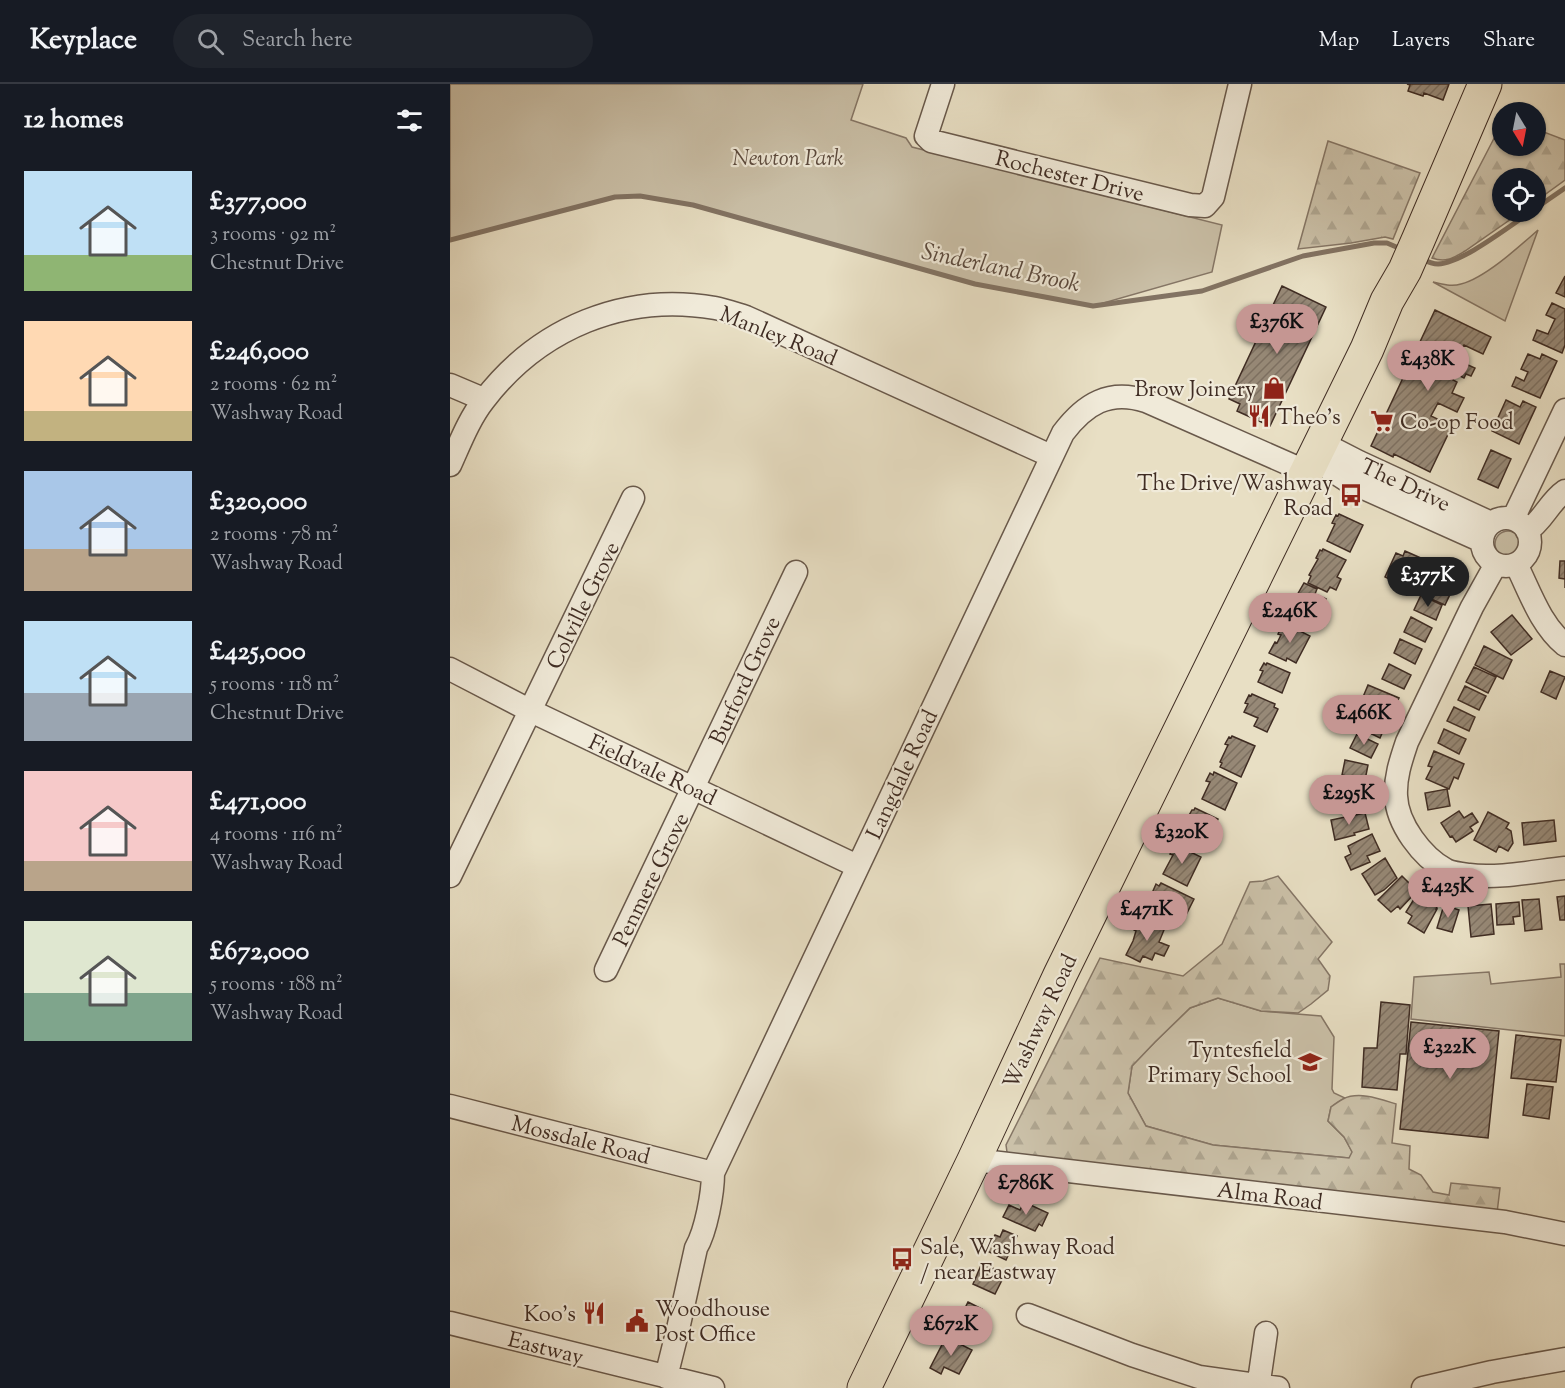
<!DOCTYPE html>
<html lang="en">
<head>
<meta charset="utf-8">
<style>
	body { margin:0; font-family:"Sorts Mill Goudy",serif; background:#20242c; color:#f1f3f6; height:100vh; display:flex; flex-direction:column; font-size:22px; white-space:nowrap }
	* { box-sizing:border-box; margin:0 }
	p { font-size:20px; color:#9ea1a6 }
	.icon { flex:none; width:33px; height:33px; fill:none; stroke:currentColor; stroke-width:2; stroke-linecap:round; stroke-linejoin:round }
	.map { position:relative; flex:1; overflow:hidden }
	.panel { display:flex; flex-direction:column; background:#171b24; width:450px }
	.panel>* { flex:none }
	.needle { width:39px; rotate:170deg }
	.tools { position:absolute; left:1042px; top:18px; display:grid; gap:12px }
	.tools a { display:grid; place-items:center; width:54px; height:54px; border-radius:50%; background:#171b24; box-shadow:0 2px 4px #0004; font-size:30px }
	.price { position:absolute; translate:-50% -51px; padding:0 14px; border-radius:21px; background:#c59692; color:#111; font-size:20px; line-height:39px; filter:drop-shadow(0 2px 3px #0008) }
	.price::after { content:''; position:absolute; left:50%; top:36px; width:18px; height:14px; margin-left:-9px; background:inherit; clip-path:polygon(0 0,100% 0,50% 100%) }
	.price.active { background:#222; color:#fff }
	ul { padding:0; list-style:none }
	li { display:flex; align-items:center; gap:18px; height:150px; padding:0 24px }
	li span { display:grid; place-items:center; flex:none; width:168px; height:120px; border-radius:0px; color:#555 }
	li>.icon { margin-inline-start:auto }
	span .icon { width:72px; height:72px; fill:#fffc; stroke-width:1 }
	li b { font-size:26px }
	h2 { display:flex; justify-content:space-between; align-items:center; height:72px; padding:0 24px; font-size:26px }
	header { display:flex; align-items:center; gap:36px; box-sizing:border-box; height:84px; padding:0 30px; background:#171b24; border-bottom:2px solid #363941 }
	header strong { font-size:28px }
	nav { display:flex; gap:33px; margin-inline-start:auto; font-size:21px }
	.search { width:420px; height:54px; background:#20242c; display:flex; align-items:center; gap:15px; box-sizing:border-box; padding:0 21px; border-radius:33px; color:#9ea1a6; font-size:22px }
	main { display:flex; flex:1; min-height:0 }
	.map>svg:first-child { display:block }
	.green { fill:#cbc1a9; stroke:#857666; stroke-width:1.5 }
	.forest { fill:url(#forest-firs); stroke:#857666; stroke-width:1.5 }
	.lines { fill:none; stroke-linecap:round; stroke-linejoin:round }
	.stream { stroke:#827363; stroke-width:5 }
	.building { fill:url(#building-hatch); stroke:#3f2c23; stroke-width:1.5 }
	.minor-casing { stroke:#69594b; stroke-width:25 }
	.highway-casing { stroke:#3f2c23; stroke-width:35 }
	.minor { stroke:#f0ead9; stroke-width:22 }
	.highway { stroke:#e8dfc4; stroke-width:33 }
	.labels { text-anchor:middle; stroke-width:4.5; stroke-linejoin:round; paint-order:stroke }
	.park-label { font-size:22px; font-style:italic; fill:#5b4a3e; stroke:#f0ead9 }
	.street-label { font-size:22px; fill:#3f2c23; stroke:#f0ead9 }
	.poi-label { font-size:22px; fill:#3f2c23; stroke:#f0ead9; text-anchor:end }
	.water-label { font-size:24px; font-style:italic; fill:#5b4a3e; stroke:#f0ead9 }
</style>
</head>
<body>
<header>
<strong>Keyplace</strong>
<div class="search"><svg class="icon" aria-label="search" viewBox="0 0 24 24"><circle cx="10" cy="10" r="6"/><path d="M15 15l6 6"/></svg>Search here</div>
<nav><a>Map</a><a>Layers</a><a>Share</a></nav>
</header>
<main>
<section class="panel">
<h2>12 homes<svg class="icon" aria-label="filters" viewBox="0 0 24 24"><path d="M4 7h16M4 17h16"/><circle cx="9" cy="7" r="2"/><circle cx="15" cy="17" r="2"/></svg></h2>
<ul>
<li><span style="background:linear-gradient(#bfe0f5 70%,#8fb573 0)"><svg class="icon" aria-label="home" viewBox="0 0 24 24"><path d="M3 11l9-7 9 7M6 9v11h12V9"/></svg></span><div><b>£377,000</b><p>3 rooms · 92 m²</p><p>Chestnut Drive</p></div></li>
<li><span style="background:linear-gradient(#ffd9b3 75%,#c2b280 0)"><svg class="icon" aria-label="home" viewBox="0 0 24 24"><path d="M3 11l9-7 9 7M6 9v11h12V9"/></svg></span><div><b>£246,000</b><p>2 rooms · 62 m²</p><p>Washway Road</p></div></li>
<li><span style="background:linear-gradient(#a9c7e8 65%,#b9a48a 0)"><svg class="icon" aria-label="home" viewBox="0 0 24 24"><path d="M3 11l9-7 9 7M6 9v11h12V9"/></svg></span><div><b>£320,000</b><p>2 rooms · 78 m²</p><p>Washway Road</p></div></li>
<li><span style="background:linear-gradient(#bfe0f5 60%,#9aa5b1 0)"><svg class="icon" aria-label="home" viewBox="0 0 24 24"><path d="M3 11l9-7 9 7M6 9v11h12V9"/></svg></span><div><b>£425,000</b><p>5 rooms · 118 m²</p><p>Chestnut Drive</p></div></li>
<li><span style="background:linear-gradient(#f6c9c9 75%,#b9a48a 0)"><svg class="icon" aria-label="home" viewBox="0 0 24 24"><path d="M3 11l9-7 9 7M6 9v11h12V9"/></svg></span><div><b>£471,000</b><p>4 rooms · 116 m²</p><p>Washway Road</p></div></li>
<li><span style="background:linear-gradient(#dfe7d0 60%,#7fa58c 0)"><svg class="icon" aria-label="home" viewBox="0 0 24 24"><path d="M3 11l9-7 9 7M6 9v11h12V9"/></svg></span><div><b>£672,000</b><p>5 rooms · 188 m²</p><p>Washway Road</p></div></li>
</ul>
</section>
<div class="map">
<svg width="1115" height="1304" viewBox="0 0 1115 1304">
	<defs>
		<pattern id="forest-firs" width="22" height="20" patternUnits="userSpaceOnUse" patternTransform="scale(1.5)"><rect width="22" height="20" fill="#cbc1a9"/><path d="M5 1l3.5 6h-7zM16 11l3.5 6h-7z" fill="#afa691"/></pattern>
		<pattern id="building-hatch" width="6" height="6" patternUnits="userSpaceOnUse" patternTransform="scale(1.5)"><rect width="6" height="6" fill="#978977"/><path d="M-1 1l2-2M0 6l6-6M5 7l2-2" fill="none" stroke="#7d7061"/></pattern>
	</defs>
	<rect width="100%" height="100%" fill="#e8dfc4"/>
	<filter id="stains"><feTurbulence type="fractalNoise" baseFrequency=".00333" numOctaves="4"/><feColorMatrix values="0 0 0 0 .2 0 0 0 0 .09 0 0 0 0 .02 0 0 0 .5 -.17"/></filter>
	<radialGradient id="worn" r=".72"><stop offset=".6" stop-color="#630" stop-opacity="0"/><stop offset="1" stop-color="#630" stop-opacity=".3"/></radialGradient>
	<path class="green" d="M0 0H413L401 36 456 54 462 63 772 141 762 188 643 222 525 200 243 121 190 112 165 113 0 156Z
		M1088 146 1055 237 983 198C993 200 1001 203 1011 200 1035 194 1070 162 1088 146Z
		M1045 460a13 13 0 1 1 26 0a13 13 0 1 1-26 0Z
		M1110 880H1115V952L961 935 964 893 1039 888 1041 900 1111 893Z
		M768 914 811 927 871 932 884 953 882 1005 884 1009 895 1014 881 1023 878 1037 894 1053 903 1069 899 1074 763 1061 696 1042 678 1009 682 982 705 958 740 924Z"/>
	<path class="forest" d="M1053 37V62H1086V45L1115 56V96L1086 117V94H1053V128H1071L1015 167C1003 174 996 179 982 174Z
		M878 57 970 89 943 155 935 153 901 159 848 165Z
		M828 792 882 858 868 875 880 892 878 906 861 920 848 929 811 927 768 914 740 924 705 958 682 982 678 1009 696 1042 763 1061 899 1074 902 1068 894 1053 878 1037 881 1023C885 1020 889 1017 893 1015 909 1007 930 1015 946 1020L942 1059 960 1062 959 1085 971 1091 983 1108 999 1111 1001 1099 1050 1104 1047 1129 559 1071 557 1068 556 1061 650 874 733 892 772 860 800 798 813 797Z"/>
	<g class="lines">
		<path class="stream" d="M1086 124 1115 104
			M0 156 165 113 190 112 243 121 525 200 643 222 752 207 853 172 924 159H937L951 165
			M970 174C976 177 981 180 988 180 1013 179 1059 142 1081 128"/>
	</g>
	<path class="building" d="M957 0H999L993 16 974 9 973 12 958 7 960 1Z
		M1115 192V213L1106 209Z
		M832 202 876 223 820 342 787 327 790 320 779 315Z
		M1102 219 1115 225V261L1112 269 1083 256 1087 246 1098 250 1105 235 1096 231Z
		M985 226 1041 253 1033 270 1014 261 1007 276 1025 284 1021 292 1016 290 1014 294 1006 290 1003 296 1007 298 1002 309 1014 314 1007 328 988 319 981 332 1002 342 980 388 944 370 943 373 921 362Z
		M1078 270 1090 275 1092 270 1107 277 1090 314 1062 302 1066 293 1074 297 1078 288 1071 285Z
		M1056 316 1070 323 1073 317 1086 323 1069 360 1042 347Z
		M1041 366 1061 375 1048 404 1028 395Z
		M889 430 913 441 900 468 877 457 885 440 882 439 886 431 888 432Z
		M873 465 896 476 887 493 891 495 886 506 880 503 877 508 858 499 861 492 859 491 868 475 866 474 870 466 872 467Z
		M955 467 1000 487 994 500 1003 504 995 521 981 515 984 508 947 492 945 498 935 493 946 469 953 472Z
		M1110 477H1115V504V495L1109 494Z
		M854 499 867 505 865 510 876 515 865 541 842 531 848 514 846 513Z
		M971 511 992 521 986 536 964 526Z
		M1062 531 1082 555 1061 571 1041 548Z
		M961 533 982 544 975 558 954 548Z
		M836 540 860 552 846 579 837 574 836 577 819 569 825 558 827 559 831 551 828 550 832 542 834 543Z
		M950 555 972 565 965 580 944 569Z
		M1034 562 1062 576 1053 595 1025 581Z
		M814 579 816 581 817 579 840 589 832 609 808 598 813 587 810 586Z
		M939 580 961 591 954 605 932 595Z
		M1024 583 1046 593 1038 609 1016 598Z
		M1100 587 1115 593 1106 615 1091 608Z
		M918 601 949 614 938 637 908 625Z
		M1015 602 1036 612 1029 626 1008 616Z
		M802 610 825 620 824 623 828 625 817 648 804 642 808 634 794 628 798 620 795 619 799 611 801 612Z
		M1004 623 1025 633 1019 647 997 637Z
		M916 630 937 638 930 654 909 644Z
		M994 645 1016 655 1009 670 988 659Z
		M907 650 928 660 921 674 900 664Z
		M782 652 805 662 791 693 770 683 772 679 770 678 778 661 775 660 779 653 781 654Z
		M984 667 1014 680 1008 695 1004 693 999 705 976 695 982 683 978 682Z
		M895 676 918 681 915 696 892 691Z
		M764 688 787 699 775 726 752 715 760 698 756 697 760 689 763 691Z
		M915 705 916 721 892 722 891 706Z
		M997 705 1000 722 978 726 975 709Z
		M745 724 768 735 759 754 761 755 757 764 732 754 741 734 738 733 742 726H744Z
		M1009 727 1014 734 1022 729 1028 738 1020 743 1023 747 1006 758 1002 752 1000 753 991 739Z
		M1038 728 1059 739 1056 744 1061 747 1063 759 1058 767 1049 762 1046 768 1024 756Z
		M915 729 919 745 904 749 905 751 885 756 881 736Z
		M1104 736 1106 757 1074 761 1072 739Z
		M922 750 930 767 917 772 920 778 901 786 895 773 901 770 898 762Z
		M724 762 727 764 728 762 751 773 737 802 713 790 723 771 720 770Z
		M935 774 947 794 934 806 925 811 912 790Z
		M952 792 967 807 950 825 948 822 941 828 928 816Z
		M711 799 744 815 735 833 724 828 717 841 695 830 705 808 703 807 706 800 709 802Z
		M969 807 989 819 986 825H987L974 849 958 839 962 832 956 828Z
		M1115 812V836H1110L1107 813Z
		M1089 815 1092 845 1075 847 1072 816Z
		M1069 818 1070 832 1063 833 1064 840 1047 841 1046 820Z
		M1041 820 1044 850 1021 853 1018 822Z
		M994 821 1009 826 1002 848 987 844Z
		M692 836 714 846 709 858 719 862 714 872 705 869 702 876 693 872 690 878 676 871 683 857 686 847 684 846 688 837 691 838Z
		M931 918 960 921 956 970H950L947 1006 912 1003 914 964H927Z
		M961 938 1049 947 1038 1054 950 1045Z
		M1066 951 1111 956 1106 998 1061 994Z
		M1077 1000 1103 1003 1099 1035 1073 1031Z
		M574 1118 598 1129 592 1142 589 1140 585 1147 553 1133 559 1121 570 1126Z
		M553 1146 567 1152 556 1176 537 1167 545 1151 550 1153Z
		M532 1179 555 1190 545 1210 523 1200Z
		M518 1218 532 1225 520 1249 501 1240 509 1224 514 1226Z
		M496 1253 522 1266 509 1290 494 1283 491 1290 480 1284Z"/>
	<g class="lines">
		<g class="minor-casing">
			<path id="minor" d="M493 0 476 52 481 57 740 121 755 122 763 113 790 0
				M0 301 26 312 32 318
				M872 359 909 378 1041 439
				M864 375 898 397 1032 457
				M0 381C10 359 19 335 34 316 89 244 175 208 265 224 275 226 286 230 296 233L601 372
				M1032 458a24 24 0 1 1 48 0a24 24 0 1 1-48 0Z
				M1063 435 1115 326
				M1077 447C1093 437 1099 418 1115 407
				M1046 480 1022 523 957 658C951 676 945 693 946 712 947 740 972 773 996 786 1002 789 1011 790 1019 791 1047 795 1086 787 1115 784
				M1066 480C1080 508 1090 540 1115 561
				M0 585 81 627 407 782
				M0 792 183 414
				M156 886 346 488
				M0 1022 263 1089
				M524 1076 1055 1138 1115 1150
				M578 1231 682 1271 749 1293 828 1304
				M0 1239 263 1304
				M216 1293 228 1245 246 1164C256 1147 263 1109 263 1089L613 349C635 320 659 305 696 317L857 388
				M808 1304 816 1249
				M973 1304 1042 1288 1115 1275"/>
		</g>
		<g class="highway-casing">
			<path id="highway" d="M414 1304 524 1076 610 891 917 265 937 217 955 186 969 154 1035 0"/>
		</g>
		<use href="#minor" class="minor"/>
		<use href="#highway" class="highway"/>
	</g>
	<defs>
		<g id="shop-bare" transform="scale(1.8)"><path d="M-5-2.5h2.3a2.7 3.5 0 0 1 5.4 0H5L5.5 6h-11ZM-1.5-2.5h3a1.5 2.3 0 0 0-3 0Z" fill="#8f2418" stroke="#f0ead9" stroke-width="2.5" paint-order="stroke"/></g>
		<g id="restaurant-bare" transform="scale(1.8)"><path d="M-5-6h1v4h1v-4h1v4h1v-4h1v5L-1.5 .5V6h-2V.5L-5-1ZM5-6V6H3V1.5H1.5Q1.5-4 5-6Z" fill="#8f2418" stroke="#f0ead9" stroke-width="2.5" paint-order="stroke"/></g>
		<g id="supermarket-bare" transform="scale(1.8)"><path d="M-6-5.5h2.5l.6 2H6L4.5 2H-2.5L-4.4-4H-6ZM-1.5 3.2a1.3 1.3 0 1 0 .1 0ZM3 3.2a1.3 1.3 0 1 0 .1 0Z" fill="#8f2418" stroke="#f0ead9" stroke-width="2.5" paint-order="stroke"/></g>
		<g id="bus-bare" transform="scale(1.8)"><path d="M-5-6H5V4H4V6H2V4H-2V6H-4V4H-5ZM-3.5-4V0h7V-4ZM-3.5 1.2v1.5H-2V1.2ZM2 1.2v1.5H3.5V1.2Z" fill="#8f2418" stroke="#f0ead9" stroke-width="2.5" paint-order="stroke"/></g>
		<g id="school-bare" transform="scale(1.8)"><path d="M0-5L7-2L0 1L-7-2ZM-4 1L0 2.5L4 1V4Q0 6-4 4Z" fill="#8f2418" stroke="#f0ead9" stroke-width="2.5" paint-order="stroke"/></g>
		<g id="civic-bare" transform="scale(1.8)"><path d="M-.6-6.5H3V-4.5H.6V-3L4-1V1h2V6H-6V1h2V-1L-.6-3ZM-1.2 2.5V6h2.4V2.5Z" fill="#8f2418" stroke="#f0ead9" stroke-width="2.5" paint-order="stroke"/></g>
	</defs>
	<g fill-rule="evenodd">
		<use href="#shop-bare" x="824" y="304"/>
		<use href="#restaurant-bare" x="809" y="332"/>
		<use href="#supermarket-bare" x="932" y="337"/>
		<use href="#bus-bare" x="901" y="411"/>
		<use href="#school-bare" x="860" y="978"/>
		<use href="#bus-bare" x="452" y="1175"/>
		<use href="#restaurant-bare" x="144" y="1229"/>
		<use href="#civic-bare" x="187" y="1237"/>
	</g>
	<g class="labels">
		<g class="park-label">
			<text x="338" y="81">Newton Park</text>
		</g>
		<g class="street-label">
			<text transform="translate(620 91) rotate(14)" y="8">Rochester Drive</text>
			<text transform="translate(329 251) rotate(22)" y="8">Manley Road</text>
			<text transform="translate(956 400) rotate(25)" y="8">The Drive</text>
			<text transform="translate(132 521) rotate(-64)" y="8">Colville Grove</text>
			<text transform="translate(294 596) rotate(-65)" y="8">Burford Grove</text>
			<text transform="translate(203 685) rotate(25)" y="8">Fieldvale Road</text>
			<text transform="translate(451 690) rotate(-65)" y="8">Langdale Road</text>
			<text transform="translate(200 795) rotate(-64)" y="8">Penmere Grove</text>
			<text transform="translate(589 937) rotate(-65)" y="8">Washway Road</text>
			<text transform="translate(131 1055) rotate(14)" y="8">Mossdale Road</text>
			<text transform="translate(820 1111) rotate(7)" y="8">Alma Road</text>
			<text transform="translate(96 1263) rotate(14)" y="8">Eastway</text>
		</g>
		<g class="poi-label">
			<text x="806" y="312">Brow Joinery</text>
			<text x="827" y="340" text-anchor="start">Theo's</text>
			<text x="950" y="345" text-anchor="start">Co-op Food</text>
			<text x="883" y="406">The Drive/Washway<tspan x="883" dy="25">Road</tspan></text>
			<text x="842" y="973">Tyntesfield<tspan x="842" dy="25">Primary School</tspan></text>
			<text x="470" y="1170" text-anchor="start">Sale, Washway Road<tspan x="470" dy="25">/ near Eastway</tspan></text>
			<text x="205" y="1232" text-anchor="start">Woodhouse<tspan x="205" dy="25">Post Office</tspan></text>
			<text x="126" y="1237">Koo's</text>
		</g>
		<g class="water-label">
			<text transform="translate(551 183) rotate(12)" y="8">Sinderland Brook</text>
		</g>
	</g>
	<rect width="100%" height="100%" filter="url(#stains)"/>
	<rect width="100%" height="100%" fill="url(#worn)"/>
</svg>
<div class="tools">
<a><svg class="needle" viewBox="-14 -14 28 28"><path d="M0-13l5 13h-10z" fill="#e53935"/><path d="M0 13l5-13h-10z" fill="#9ea1a6"/></svg></a>
<a><svg class="icon" aria-label="locate" viewBox="0 0 24 24"><circle cx="12" cy="12" r="6"/><path d="M12 2v4M12 18v4M2 12h4M18 12h4"/></svg></a>
</div>
<b class="price" style="left:827px;top:271px">£376K</b>
<b class="price" style="left:978px;top:308px">£438K</b>
<b class="price active" style="left:978px;top:524px">£377K</b>
<b class="price" style="left:840px;top:560px">£246K</b>
<b class="price" style="left:914px;top:662px">£466K</b>
<b class="price" style="left:899px;top:742px">£295K</b>
<b class="price" style="left:732px;top:781px">£320K</b>
<b class="price" style="left:998px;top:835px">£425K</b>
<b class="price" style="left:697px;top:858px">£471K</b>
<b class="price" style="left:1000px;top:996px">£322K</b>
<b class="price" style="left:576px;top:1132px">£786K</b>
<b class="price" style="left:501px;top:1273px">£672K</b>
</div>
</main>
</body>
</html>
